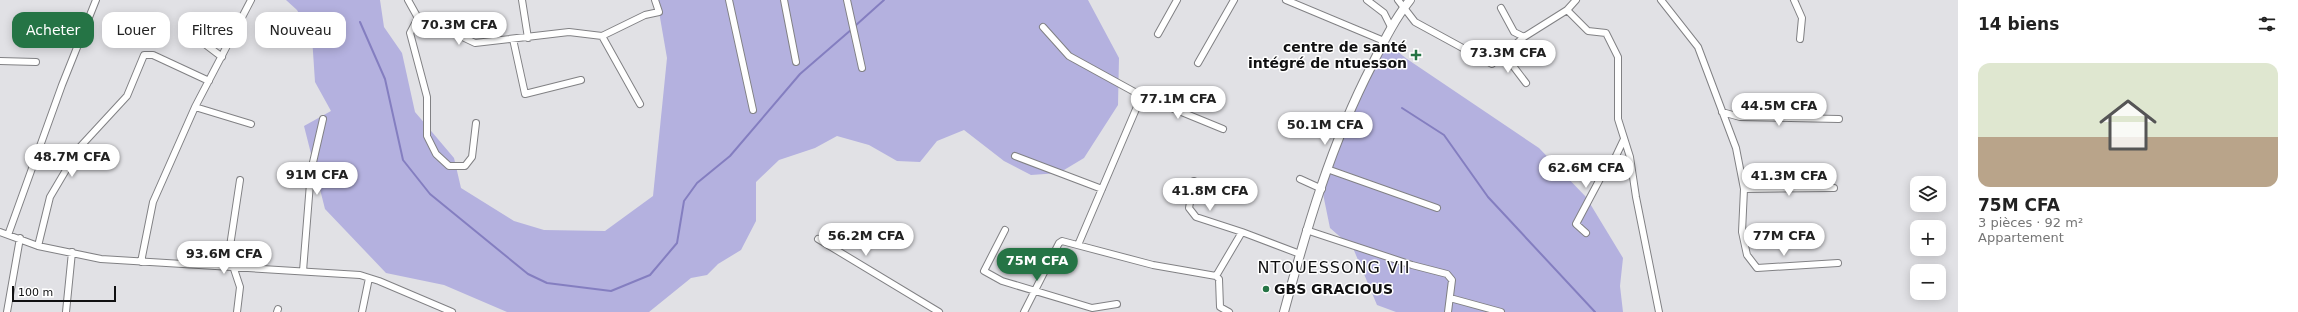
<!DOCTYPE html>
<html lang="fr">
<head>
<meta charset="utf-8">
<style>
	body { margin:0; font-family:"DejaVu Sans",sans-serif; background:#f2f2f2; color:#222; height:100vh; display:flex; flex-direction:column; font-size:15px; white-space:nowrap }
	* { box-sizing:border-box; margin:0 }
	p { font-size:13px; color:#767676 }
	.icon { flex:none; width:22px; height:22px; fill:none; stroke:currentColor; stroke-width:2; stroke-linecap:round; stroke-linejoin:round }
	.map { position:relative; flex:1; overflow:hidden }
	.drawer { display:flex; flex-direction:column; background:#fff; width:340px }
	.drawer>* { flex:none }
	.banner { position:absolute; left:12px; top:12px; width:380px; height:36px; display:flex; gap:8px }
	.buttons { position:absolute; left:1910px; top:176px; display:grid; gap:8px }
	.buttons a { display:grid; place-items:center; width:36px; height:36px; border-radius:8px; background:#fff; box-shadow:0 2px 10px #0003; font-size:20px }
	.scale { position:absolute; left:12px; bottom:10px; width:104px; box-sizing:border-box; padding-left:4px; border:2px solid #101011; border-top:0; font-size:11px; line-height:14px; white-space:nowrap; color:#101011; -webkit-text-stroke:3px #fff; paint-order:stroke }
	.price { position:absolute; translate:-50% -34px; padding:0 9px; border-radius:14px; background:#fff; color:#222; font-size:13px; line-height:26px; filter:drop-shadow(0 1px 2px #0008) }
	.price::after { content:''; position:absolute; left:50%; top:24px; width:12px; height:9px; margin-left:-6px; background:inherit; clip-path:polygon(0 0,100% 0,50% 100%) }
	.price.selected { background:#257445; color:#fff }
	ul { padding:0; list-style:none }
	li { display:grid; align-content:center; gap:8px; height:212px; padding:0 20px }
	li span { display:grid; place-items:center; height:124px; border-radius:12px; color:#555 }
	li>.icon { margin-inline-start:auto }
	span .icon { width:72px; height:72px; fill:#fffc; stroke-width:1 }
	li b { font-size:17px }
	h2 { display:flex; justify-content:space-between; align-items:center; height:48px; padding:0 20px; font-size:17px }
	.tag { padding:0 14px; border-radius:12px; background:#fff; box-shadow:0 2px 10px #0003; font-size:14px; line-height:36px }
	.tag.selected { background:#257445; color:#fff }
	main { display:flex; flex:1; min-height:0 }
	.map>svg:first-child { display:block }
	.green { fill:#b4b1df }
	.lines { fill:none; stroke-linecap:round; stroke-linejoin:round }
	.stream { stroke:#847ec0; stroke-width:2 }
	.street-casing { stroke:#818184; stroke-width:8 }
	.secondary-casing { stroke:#818184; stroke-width:10 }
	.street { stroke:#fff; stroke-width:6 }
	.secondary { stroke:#fff; stroke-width:8 }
	.poi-dot { fill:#257445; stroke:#fff; stroke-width:1.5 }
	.labels { text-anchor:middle; stroke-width:3; stroke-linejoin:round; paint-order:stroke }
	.poi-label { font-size:14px; font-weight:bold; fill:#101011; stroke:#fff; text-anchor:end }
	.quarter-label { font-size:16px; letter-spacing:1px; fill:#101011; stroke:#fff }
</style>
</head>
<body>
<main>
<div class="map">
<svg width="1958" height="312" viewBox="0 0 1958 312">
	<rect width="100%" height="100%" fill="#e1e1e5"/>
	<path class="green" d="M286 0H380L384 27 402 53 415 112 454 158 461 188 514 221 544 230 605 231 653 196 667 58 657 0H1088L1119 58 1118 105 1084 158 1059 173 1031 175 1004 161 964 130 937 141 920 162 897 161 869 145 837 136 815 148 779 160 756 182V221L741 250 718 264 707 275 691 278 649 312H507L444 285 386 273 325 209 304 126 331 111 315 82 312 37 297 10Z
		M1384 41 1407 59 1539 148 1586 197 1623 258 1620 286 1623 312H1396L1377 305 1353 248 1330 228 1322 189 1327 169Z"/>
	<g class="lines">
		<path class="stream" d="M360 22 385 79 403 160 430 194 528 274 547 283 611 291 650 275 677 243 684 201 697 183 730 156 800 74 852 29
			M855 26 884 0
			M1402 108 1444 135 1488 197 1595 312"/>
		<g class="street-casing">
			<path id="street" d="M408 0 418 18
				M522 0 528 38
				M729 0 753 110
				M784 0 796 62
				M847 0 862 68
				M1286 0 1384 41
				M1367 0 1384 13 1391 27
				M1398 0 1415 22 1492 64 1524 37 1567 10 1576 0
				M1661 0 1698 47 1736 148 1744 189 1742 232 1747 255 1757 268 1838 263
				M1794 0 1802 18 1800 39
				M1501 8 1514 32 1524 37
				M1567 10 1588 31 1606 33 1618 57V119L1630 157 1636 197 1659 312
				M1043 27 1069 56 1140 95 1139 102 1078 245
				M1158 34 1177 0
				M193 35 222 57
				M602 36 640 104
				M513 39 525 94 581 80
				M1504 54 1526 83
				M0 61 36 62
				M1198 63 1234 0
				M1140 95 1223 129
				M195 107 251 0
				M1722 112 1740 117 1839 119
				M476 123 472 157 465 166H449L436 154 427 136V97L410 33 418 18H435L452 32 475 43 569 32 602 36 645 15 659 12 655 0
				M1015 156 1102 189
				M1327 169 1437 208
				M1300 179 1322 189
				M1194 181 1189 208 1196 217 1242 232
				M1744 189 1834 188
				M1005 230 984 271 1002 281 1092 308 1117 304
				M1306 230 1412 265 1447 274 1452 280 1448 312
				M0 232 38 246 101 259 360 275 379 281 452 312
				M1586 233 1576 224 1601 177 1615 158 1624 139
				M8 235 62 85 96 0
				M818 239 939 312
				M38 246 50 197 79 148 127 96 144 55H153L209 81
				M141 262 153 202 195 107 251 124
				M227 266 240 180
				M233 266 240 287 237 312
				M303 271 311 171 323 119
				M1216 276 1242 232 1300 254
				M1450 298 1501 312
				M7 312 20 238
				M66 312 72 252
				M277 312 278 309
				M362 312 369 278
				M1024 312 1059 243 1062 241 1153 265 1216 276 1219 279 1220 307 1229 312"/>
		</g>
		<g class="secondary-casing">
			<path id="secondary" d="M1284 312C1307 227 1331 144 1372 65 1383 43 1394 20 1410 0"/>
		</g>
		<use href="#street" class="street"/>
		<use href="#secondary" class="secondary"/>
	</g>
	<g class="poi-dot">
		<path d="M1414 49h4v4h4v4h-4v4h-4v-4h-4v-4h4z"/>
		<circle cx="1266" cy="289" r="4"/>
	</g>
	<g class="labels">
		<g class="poi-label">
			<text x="1407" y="52">centre de santé<tspan x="1407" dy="16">intégré de ntuesson</tspan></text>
			<text x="1274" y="294" text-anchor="start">GBS GRACIOUS</text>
		</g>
		<g class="quarter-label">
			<text x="1334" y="273">NTOUESSONG VII</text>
		</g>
	</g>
</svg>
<div class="buttons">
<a><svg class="icon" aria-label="layers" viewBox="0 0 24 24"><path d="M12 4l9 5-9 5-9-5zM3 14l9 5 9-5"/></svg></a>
<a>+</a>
<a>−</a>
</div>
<div class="scale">100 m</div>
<b class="price" style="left:459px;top:46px">70.3M CFA</b>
<b class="price" style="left:1508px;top:74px">73.3M CFA</b>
<b class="price" style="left:1178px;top:120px">77.1M CFA</b>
<b class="price" style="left:1779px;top:127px">44.5M CFA</b>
<b class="price" style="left:1325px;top:146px">50.1M CFA</b>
<b class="price" style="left:72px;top:178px">48.7M CFA</b>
<b class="price" style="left:1586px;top:189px">62.6M CFA</b>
<b class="price" style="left:317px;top:196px">91M CFA</b>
<b class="price" style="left:1789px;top:197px">41.3M CFA</b>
<b class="price" style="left:1210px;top:212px">41.8M CFA</b>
<b class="price" style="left:866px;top:257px">56.2M CFA</b>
<b class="price" style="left:1784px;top:257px">77M CFA</b>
<b class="price" style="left:224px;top:275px">93.6M CFA</b>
<b class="price selected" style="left:1037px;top:282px">75M CFA</b>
<div class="banner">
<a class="tag selected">Acheter</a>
<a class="tag">Louer</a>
<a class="tag">Filtres</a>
<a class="tag">Nouveau</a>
</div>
</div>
<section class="drawer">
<h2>14 biens<svg class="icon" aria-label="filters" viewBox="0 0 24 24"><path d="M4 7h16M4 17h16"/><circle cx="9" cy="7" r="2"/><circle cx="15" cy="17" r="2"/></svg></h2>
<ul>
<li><span style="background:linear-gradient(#dfe7d0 60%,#b9a48a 0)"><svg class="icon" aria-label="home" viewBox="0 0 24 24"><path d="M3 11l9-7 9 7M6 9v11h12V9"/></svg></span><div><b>75M CFA</b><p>3 pièces · 92 m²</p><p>Appartement</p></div></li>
</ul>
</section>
</main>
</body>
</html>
